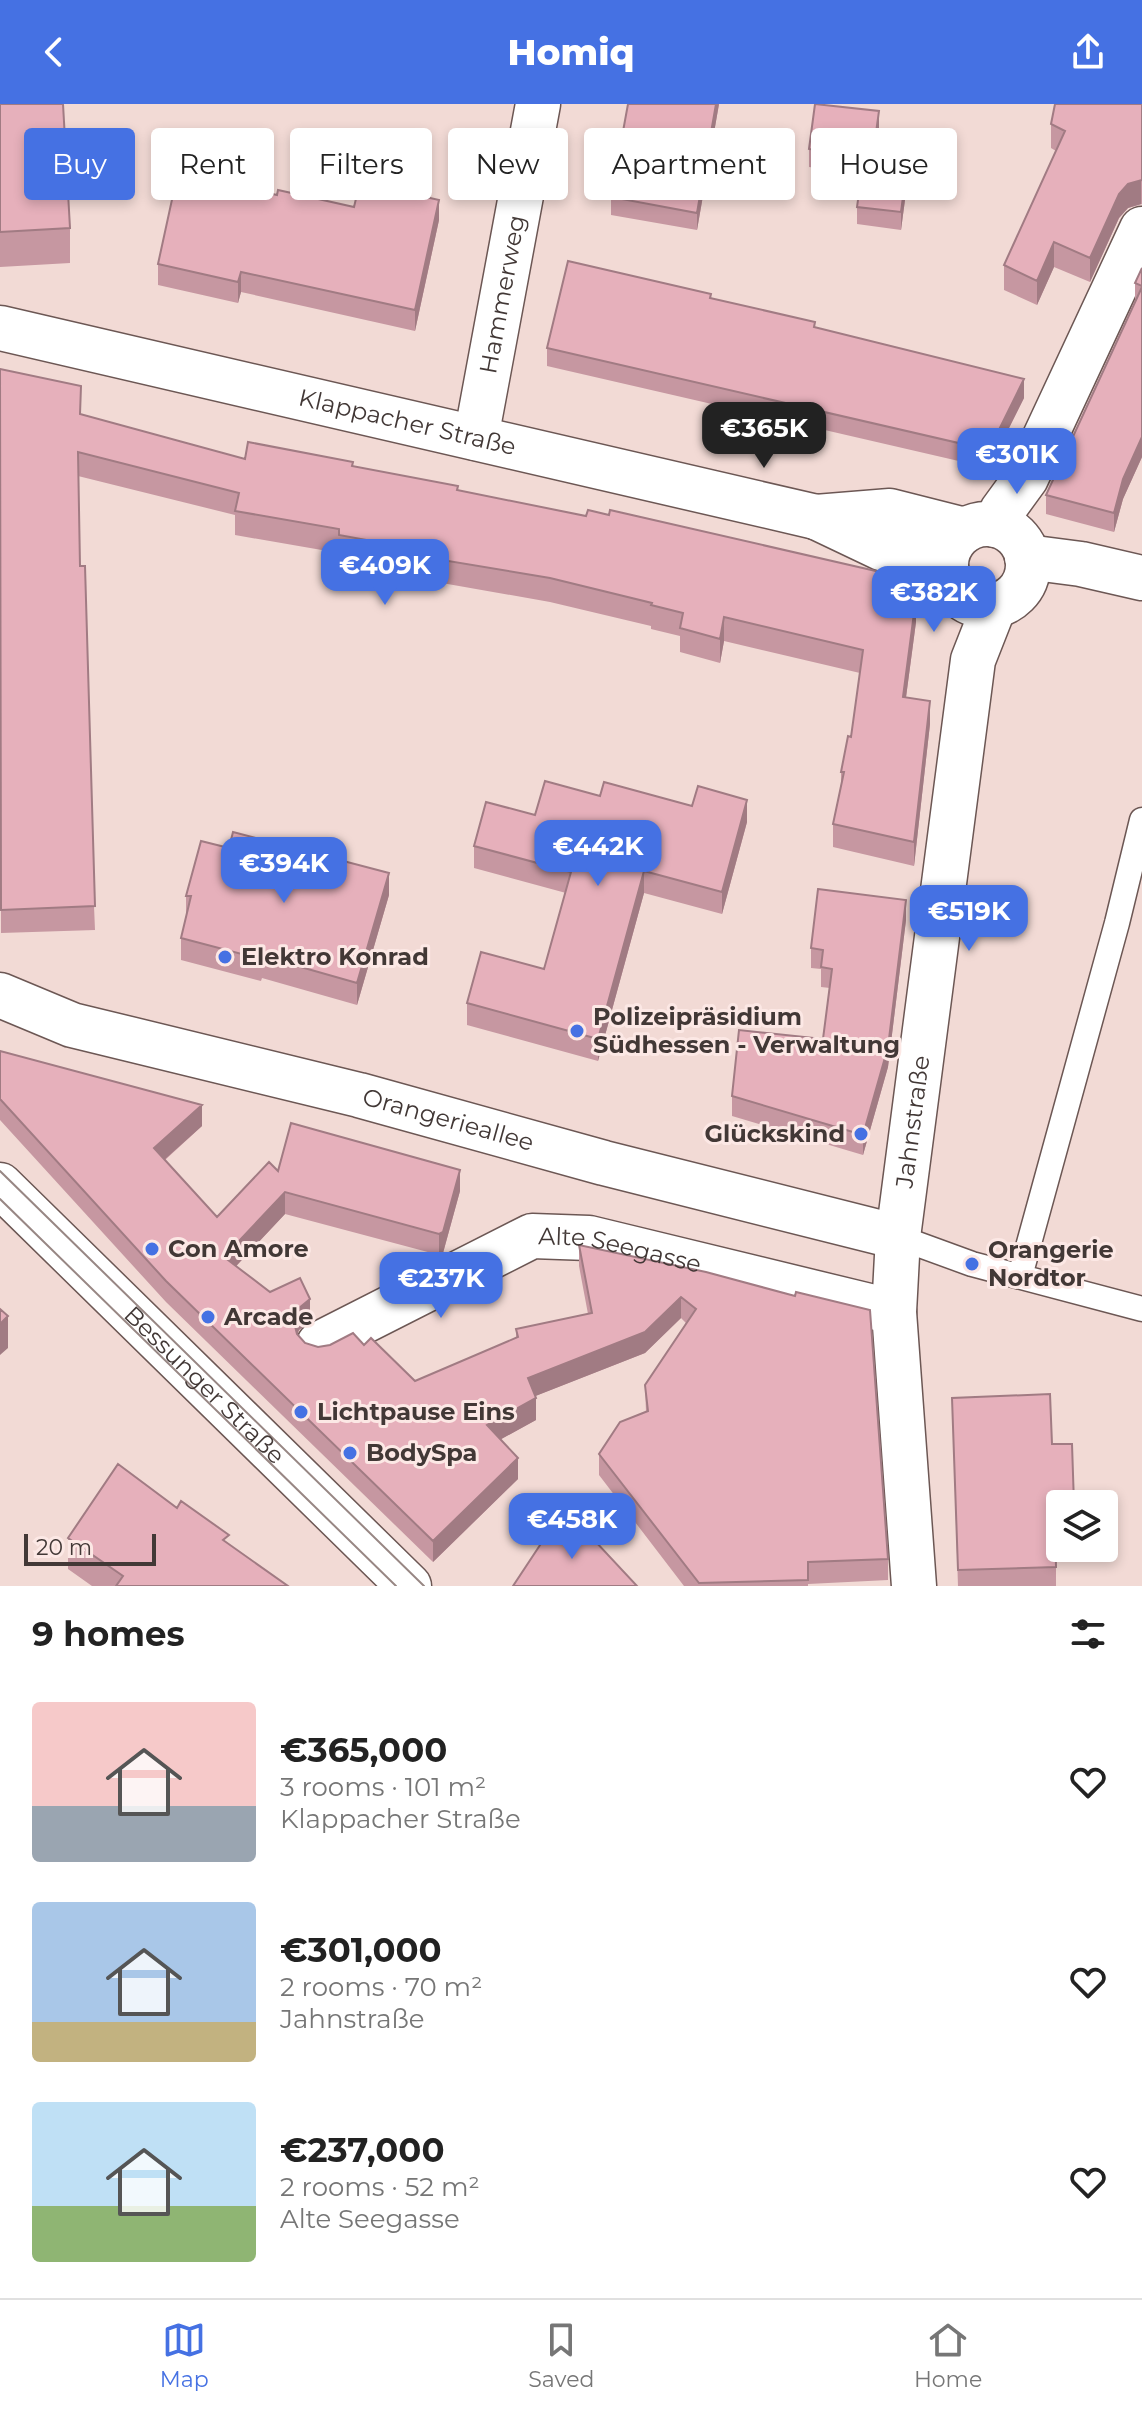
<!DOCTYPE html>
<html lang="en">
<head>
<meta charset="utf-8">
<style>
	body { margin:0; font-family:Montserrat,sans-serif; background:#f2f2f2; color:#222; height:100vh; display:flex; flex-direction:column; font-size:30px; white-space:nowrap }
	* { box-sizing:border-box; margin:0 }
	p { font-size:26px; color:#767676 }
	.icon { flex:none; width:44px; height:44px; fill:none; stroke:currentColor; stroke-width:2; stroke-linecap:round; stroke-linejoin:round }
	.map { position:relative; height:1482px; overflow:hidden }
	.sheet { display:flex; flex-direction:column; background:#fff; flex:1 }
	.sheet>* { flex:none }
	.top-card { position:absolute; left:24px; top:24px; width:1094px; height:72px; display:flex; gap:16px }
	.tools { position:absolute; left:1046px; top:1386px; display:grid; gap:16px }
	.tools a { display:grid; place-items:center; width:72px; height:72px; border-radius:8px; background:#fff; box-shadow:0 4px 12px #0003; font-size:40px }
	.scale { position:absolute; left:24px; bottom:20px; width:132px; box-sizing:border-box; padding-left:8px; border:4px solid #423836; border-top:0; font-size:22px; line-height:28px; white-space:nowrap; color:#423836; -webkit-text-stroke:6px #fce8e5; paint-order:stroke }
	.price { position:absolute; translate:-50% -68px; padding:0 18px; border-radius:16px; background:#4571e3; color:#fff; font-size:26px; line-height:52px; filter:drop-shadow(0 2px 4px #0008) }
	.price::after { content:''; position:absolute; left:50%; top:48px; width:24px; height:18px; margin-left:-12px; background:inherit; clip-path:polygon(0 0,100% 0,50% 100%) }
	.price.on { background:#222; color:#fff }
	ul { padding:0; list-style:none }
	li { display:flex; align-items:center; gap:24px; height:200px; padding:0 32px }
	li span { display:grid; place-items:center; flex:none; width:224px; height:160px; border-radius:8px; color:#555 }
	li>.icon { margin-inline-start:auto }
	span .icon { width:96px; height:96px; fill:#fffc; stroke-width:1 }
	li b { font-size:34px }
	h2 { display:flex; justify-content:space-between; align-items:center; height:96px; padding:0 32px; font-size:34px }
	.tag { padding:0 28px; border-radius:8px; background:#fff; box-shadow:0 4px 12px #0003; font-size:28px; line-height:72px }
	.tag.on { background:#4571e3; color:#fff }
	header { display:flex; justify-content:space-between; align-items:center; height:104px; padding:0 32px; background:#4571e3; color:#fff; font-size:36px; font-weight:800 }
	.tabs { display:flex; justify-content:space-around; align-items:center; height:112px; border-top:2px solid #e0e0e0; background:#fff; font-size:22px; color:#767676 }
	.tabs a { display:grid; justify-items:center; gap:4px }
	.tabs .on { color:#4571e3 }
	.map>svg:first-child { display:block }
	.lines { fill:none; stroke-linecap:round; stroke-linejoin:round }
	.service-casing { stroke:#6c5754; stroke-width:27 }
	.minor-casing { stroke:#6c5754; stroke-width:47 }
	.tertiary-casing { stroke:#6c5754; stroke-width:47 }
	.service { stroke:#fff; stroke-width:24 }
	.minor { stroke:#fff; stroke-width:44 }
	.tertiary { stroke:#fff; stroke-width:44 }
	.tram { stroke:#988784; stroke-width:2 }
	.wall { fill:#c697a1 }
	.shaded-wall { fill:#a17b83 }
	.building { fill:#e6b0bb; stroke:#a17b83; stroke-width:2 }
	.poi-dot { fill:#4571e3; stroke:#fce8e5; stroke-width:3 }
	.labels { text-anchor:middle; stroke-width:6; stroke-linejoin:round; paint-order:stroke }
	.street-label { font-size:24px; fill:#423836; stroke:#fce8e5 }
	.poi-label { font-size:24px; font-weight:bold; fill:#423836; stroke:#fce8e5; text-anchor:start }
</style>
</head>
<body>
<header><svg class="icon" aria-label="back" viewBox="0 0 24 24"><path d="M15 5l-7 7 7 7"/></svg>Homiq<svg class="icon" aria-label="share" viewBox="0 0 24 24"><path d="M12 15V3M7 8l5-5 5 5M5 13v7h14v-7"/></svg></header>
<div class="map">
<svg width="1142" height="1482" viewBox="0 0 1142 1482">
	<rect width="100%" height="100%" fill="#f2dad5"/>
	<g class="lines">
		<g class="service-casing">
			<path id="service" d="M898 1133 972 1160 1142 1205
				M1020 1172 1117 819 1142 716"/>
		</g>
		<g class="minor-casing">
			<g id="minor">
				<path id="s1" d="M476 334 538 0"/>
				<path d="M816 413 890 407 965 426"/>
				<path d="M818 414 881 444 946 464"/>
				<circle cx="987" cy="461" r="41"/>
				<path d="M995 421 1002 407 1026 374 1142 125"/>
				<path d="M1027 453 1081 460 1142 474"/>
				<path id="s2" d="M0 891 72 921 359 991 604 1059 898 1133"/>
				<path id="s3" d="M0 1081 409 1482"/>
				<path id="s4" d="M319 1240 532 1132 589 1134 894 1208"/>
				<path id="s5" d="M914 1482 894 1208 898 1133 973 556 995 500"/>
			</g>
		</g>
		<g class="tertiary-casing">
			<g id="tertiary">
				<path id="s6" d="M0 224 816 413"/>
			</g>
		</g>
		<use href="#service" class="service"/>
		<use href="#minor" class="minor"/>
		<use href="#tertiary" class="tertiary"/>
		<path class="tram" d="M0 1067 424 1482
			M0 1095 396 1482"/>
	</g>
	<path class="wall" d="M0 0 70 124V159L0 163Z
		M719 0 697 126 611 111V93Z
		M1142 0V100L1128 104 1119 114 1090 178 1054 163 1037 201 1004 186V161L1056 47 1051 44V20Z
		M879 25 877 36 910 58 901 126 857 120V103L862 70 809 63V45Z
		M277 91 439 116 415 227 241 188 238 199 158 181V160Z
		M1142 164V353L1123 395 1114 428 1046 410V391L1135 197V179Z
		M711 194 1024 294 989 364 547 262V244Z
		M0 265 81 310 245 355 353 362 902 491 916 518 906 593 930 620 914 762 833 743V720L841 680V668L851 633 860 569 724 537 720 559 680 548V532L651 525V522L550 498 442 479V473L339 455V449L235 431V411L78 372 80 462 95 826 1 829Z
		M600 692 747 718 722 810 644 789 598 957 467 921V899L544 865 566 789 474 764V742L535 711Z
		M389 791 357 901 262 874 261 877 181 856V834L186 813V792Z
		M906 816 888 963 863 1051 732 1012V992L823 935 830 884 821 883V865L811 864V844Z
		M0 947 202 1022 165 1056 217 1113 278 1067 460 1087 443 1149 439 1151 285 1110 236 1162 310 1217 299 1226 297 1230 305 1239 318 1243 364 1241 415 1277 516 1234V1225L588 1210 579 1162V1141L706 1168 888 1455V1476L808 1480V1482H684L599 1371V1350L646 1308 645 1281 686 1219 681 1214 645 1249 535 1292 536 1316 501 1335 518 1375 433 1458 166 1198 0 1016Z
		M952 1294 1052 1340 1060 1400V1437H1056V1482H958Z
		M177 1404 229 1440 288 1482H92L68 1465V1434Z"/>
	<path class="shaded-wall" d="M716 0H719L697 126V109Z
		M879 7V25L875 54V36Z
		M910 40V58L901 126V108Z
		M1141 76V100L1128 104 1119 114 1090 178V154L1119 90 1128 80Z
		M439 96V116L415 227V206Z
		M1054 138V163L1037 201V177Z
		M241 168V188L238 199V178Z
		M1024 275V294L989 364V346Z
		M1142 333V353L1123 395 1114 428V409L1123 375Z
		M916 494V518L903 616V593Z
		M724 513V537L720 559V535Z
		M930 597V620L914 762V738Z
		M747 696V718L722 810V788Z
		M644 767V789L598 957V935Z
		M389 769V791L357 901V879Z
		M906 796V816L888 963 863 1051V1031Z
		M202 1001V1022L154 1065V1044Z
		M460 1066V1087L443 1149 439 1151V1130Z
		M285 1088V1110L224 1175V1153Z
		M681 1193V1214L645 1249 528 1295V1274Z
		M310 1195V1217L299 1226 294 1239V1218L299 1204Z
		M8 1212V1244L0 1251V1220Z
		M536 1294V1316L487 1343V1321Z
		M518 1354V1375L433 1458V1437Z"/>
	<path class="building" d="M0 0H63L70 124 0 128Z
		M628 0H716L697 109 611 93Z
		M815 0 879 7 875 36 910 40 901 108 857 103 864 53 809 45Z
		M1055 0H1142V76L1128 80 1119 90 1090 154 1054 138 1037 177 1004 161 1065 27 1051 20Z
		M178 68 277 91 278 86 354 103 360 78 439 96 415 206 241 168 238 178 158 160Z
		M568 157 711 190 710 194 815 218 814 223 1024 275 989 346 547 244Z
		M1142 164V182L1135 179Z
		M1142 183V333L1123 375 1114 409 1046 391Z
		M0 265 81 282 80 310 245 355 248 338 353 358 352 362 458 382 457 386 586 412 588 406 609 411 610 406 902 473 899 490 916 494 903 593 930 597 914 738 833 720 844 668H841L848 632 851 633 863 546 724 513 720 535 680 524 683 509 651 501 652 499 550 474 442 456 443 450 339 431V425L235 407 239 389 78 348 80 462H85L95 802 1 806Z
		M545 677 600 692 604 678 692 702 698 682 747 696 722 788 644 767 598 935 467 899 481 848 544 865 571 768 474 742 486 698 535 711Z
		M233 728 389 769 357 879 262 852 261 855 181 834 191 792H186L201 737 229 744Z
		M818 785 906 796 888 943 863 1031 732 992 739 926 823 935 832 865 821 863 823 846 811 844Z
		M0 947 202 1001 154 1044 217 1113 269 1058 278 1067 291 1019 460 1066 443 1128 439 1130 285 1088 224 1153 270 1188 300 1174 310 1195 299 1204 294 1218 297 1230 305 1239 318 1243 330 1241 353 1229 364 1241 371 1234 415 1277 518 1233 516 1225 592 1209 579 1141 706 1168 795 1192 796 1188 870 1206 888 1455 808 1458V1476L699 1479 599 1350 620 1318 648 1307 645 1281 696 1205 681 1193 645 1228 528 1274 536 1294 487 1321 518 1354 433 1437 166 1177 0 995Z
		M0 1205 8 1212 0 1220Z
		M1050 1290 1052 1340H1072L1074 1400H1060V1412H1055L1056 1463 958 1466 952 1294Z
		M118 1360 177 1404 181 1397 229 1431 223 1436 288 1482H116L123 1472 68 1434Z
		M567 1407 637 1482H513L550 1426 552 1427Z"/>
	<g class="poi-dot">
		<circle cx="225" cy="853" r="8"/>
		<circle cx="577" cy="927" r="8"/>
		<circle cx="861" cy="1030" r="8"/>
		<circle cx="152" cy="1145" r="8"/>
		<circle cx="972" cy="1160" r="8"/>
		<circle cx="208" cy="1213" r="8"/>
		<circle cx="301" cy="1308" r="8"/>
		<circle cx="350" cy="1349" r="8"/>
	</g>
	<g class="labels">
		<g class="street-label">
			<text dy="8" stroke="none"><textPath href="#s1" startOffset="146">Hammerweg</textPath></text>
			<text dy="8" stroke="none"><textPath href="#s6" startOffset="418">Klappacher Straße</textPath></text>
			<text dy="8" stroke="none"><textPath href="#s2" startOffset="466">Orangerieallee</textPath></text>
			<text dy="8" stroke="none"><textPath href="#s5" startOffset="466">Jahnstraße</textPath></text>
			<text dy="8" stroke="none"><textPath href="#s4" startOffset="328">Alte Seegasse</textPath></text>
			<text dy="8" stroke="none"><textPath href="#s3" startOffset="286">Bessunger Straße</textPath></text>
		</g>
		<g class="poi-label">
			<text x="241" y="861">Elektro Konrad</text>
			<text x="593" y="921">Polizeipräsidium<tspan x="593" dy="28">Südhessen - Verwaltung</tspan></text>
			<text x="845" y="1038" text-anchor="end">Glückskind</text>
			<text x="168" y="1153">Con Amore</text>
			<text x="988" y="1154">Orangerie<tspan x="988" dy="28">Nordtor</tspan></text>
			<text x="224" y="1221">Arcade</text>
			<text x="317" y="1316">Lichtpause Eins</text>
			<text x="366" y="1357">BodySpa</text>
		</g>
	</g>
</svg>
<div class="tools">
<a><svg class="icon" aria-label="layers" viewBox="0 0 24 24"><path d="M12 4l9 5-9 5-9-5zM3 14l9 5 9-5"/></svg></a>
</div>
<div class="scale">20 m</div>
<b class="price on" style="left:764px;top:366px">€365K</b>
<b class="price" style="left:1017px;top:392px">€301K</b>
<b class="price" style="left:385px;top:503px">€409K</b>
<b class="price" style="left:934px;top:530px">€382K</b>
<b class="price" style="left:598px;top:784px">€442K</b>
<b class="price" style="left:284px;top:801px">€394K</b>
<b class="price" style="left:969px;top:849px">€519K</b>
<b class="price" style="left:441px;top:1216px">€237K</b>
<b class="price" style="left:572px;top:1457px">€458K</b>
<div class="top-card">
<a class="tag on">Buy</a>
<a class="tag">Rent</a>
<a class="tag">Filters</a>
<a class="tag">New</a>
<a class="tag">Apartment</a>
<a class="tag">House</a>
</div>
</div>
<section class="sheet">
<h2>9 homes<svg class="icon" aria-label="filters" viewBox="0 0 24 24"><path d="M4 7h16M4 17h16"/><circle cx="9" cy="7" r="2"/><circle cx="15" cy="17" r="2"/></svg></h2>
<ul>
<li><span style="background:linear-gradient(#f6c9c9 65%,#9aa5b1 0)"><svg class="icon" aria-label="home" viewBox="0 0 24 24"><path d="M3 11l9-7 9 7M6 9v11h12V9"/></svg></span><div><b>€365,000</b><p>3 rooms · 101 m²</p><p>Klappacher Straße</p></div><svg class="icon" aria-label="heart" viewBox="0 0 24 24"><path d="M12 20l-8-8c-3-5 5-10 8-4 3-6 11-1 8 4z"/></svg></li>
<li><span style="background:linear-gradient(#a9c7e8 75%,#c2b280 0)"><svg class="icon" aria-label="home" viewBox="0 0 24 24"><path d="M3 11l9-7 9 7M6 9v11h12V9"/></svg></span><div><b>€301,000</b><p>2 rooms · 70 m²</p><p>Jahnstraße</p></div><svg class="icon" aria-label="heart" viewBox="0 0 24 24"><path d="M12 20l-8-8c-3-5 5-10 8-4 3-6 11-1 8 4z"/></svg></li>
<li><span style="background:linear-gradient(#bfe0f5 65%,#8fb573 0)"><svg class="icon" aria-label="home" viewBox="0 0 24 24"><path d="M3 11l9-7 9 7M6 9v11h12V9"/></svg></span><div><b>€237,000</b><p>2 rooms · 52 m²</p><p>Alte Seegasse</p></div><svg class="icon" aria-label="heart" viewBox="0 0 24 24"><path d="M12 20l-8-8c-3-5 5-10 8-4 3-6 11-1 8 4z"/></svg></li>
</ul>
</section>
<nav class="tabs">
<a class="on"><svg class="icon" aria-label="map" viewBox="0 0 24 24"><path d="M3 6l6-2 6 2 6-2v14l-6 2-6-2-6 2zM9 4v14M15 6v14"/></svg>Map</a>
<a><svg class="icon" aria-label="saved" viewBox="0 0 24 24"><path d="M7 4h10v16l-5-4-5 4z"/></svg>Saved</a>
<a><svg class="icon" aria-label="home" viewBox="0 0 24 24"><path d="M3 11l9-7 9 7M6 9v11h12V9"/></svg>Home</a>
</nav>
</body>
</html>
